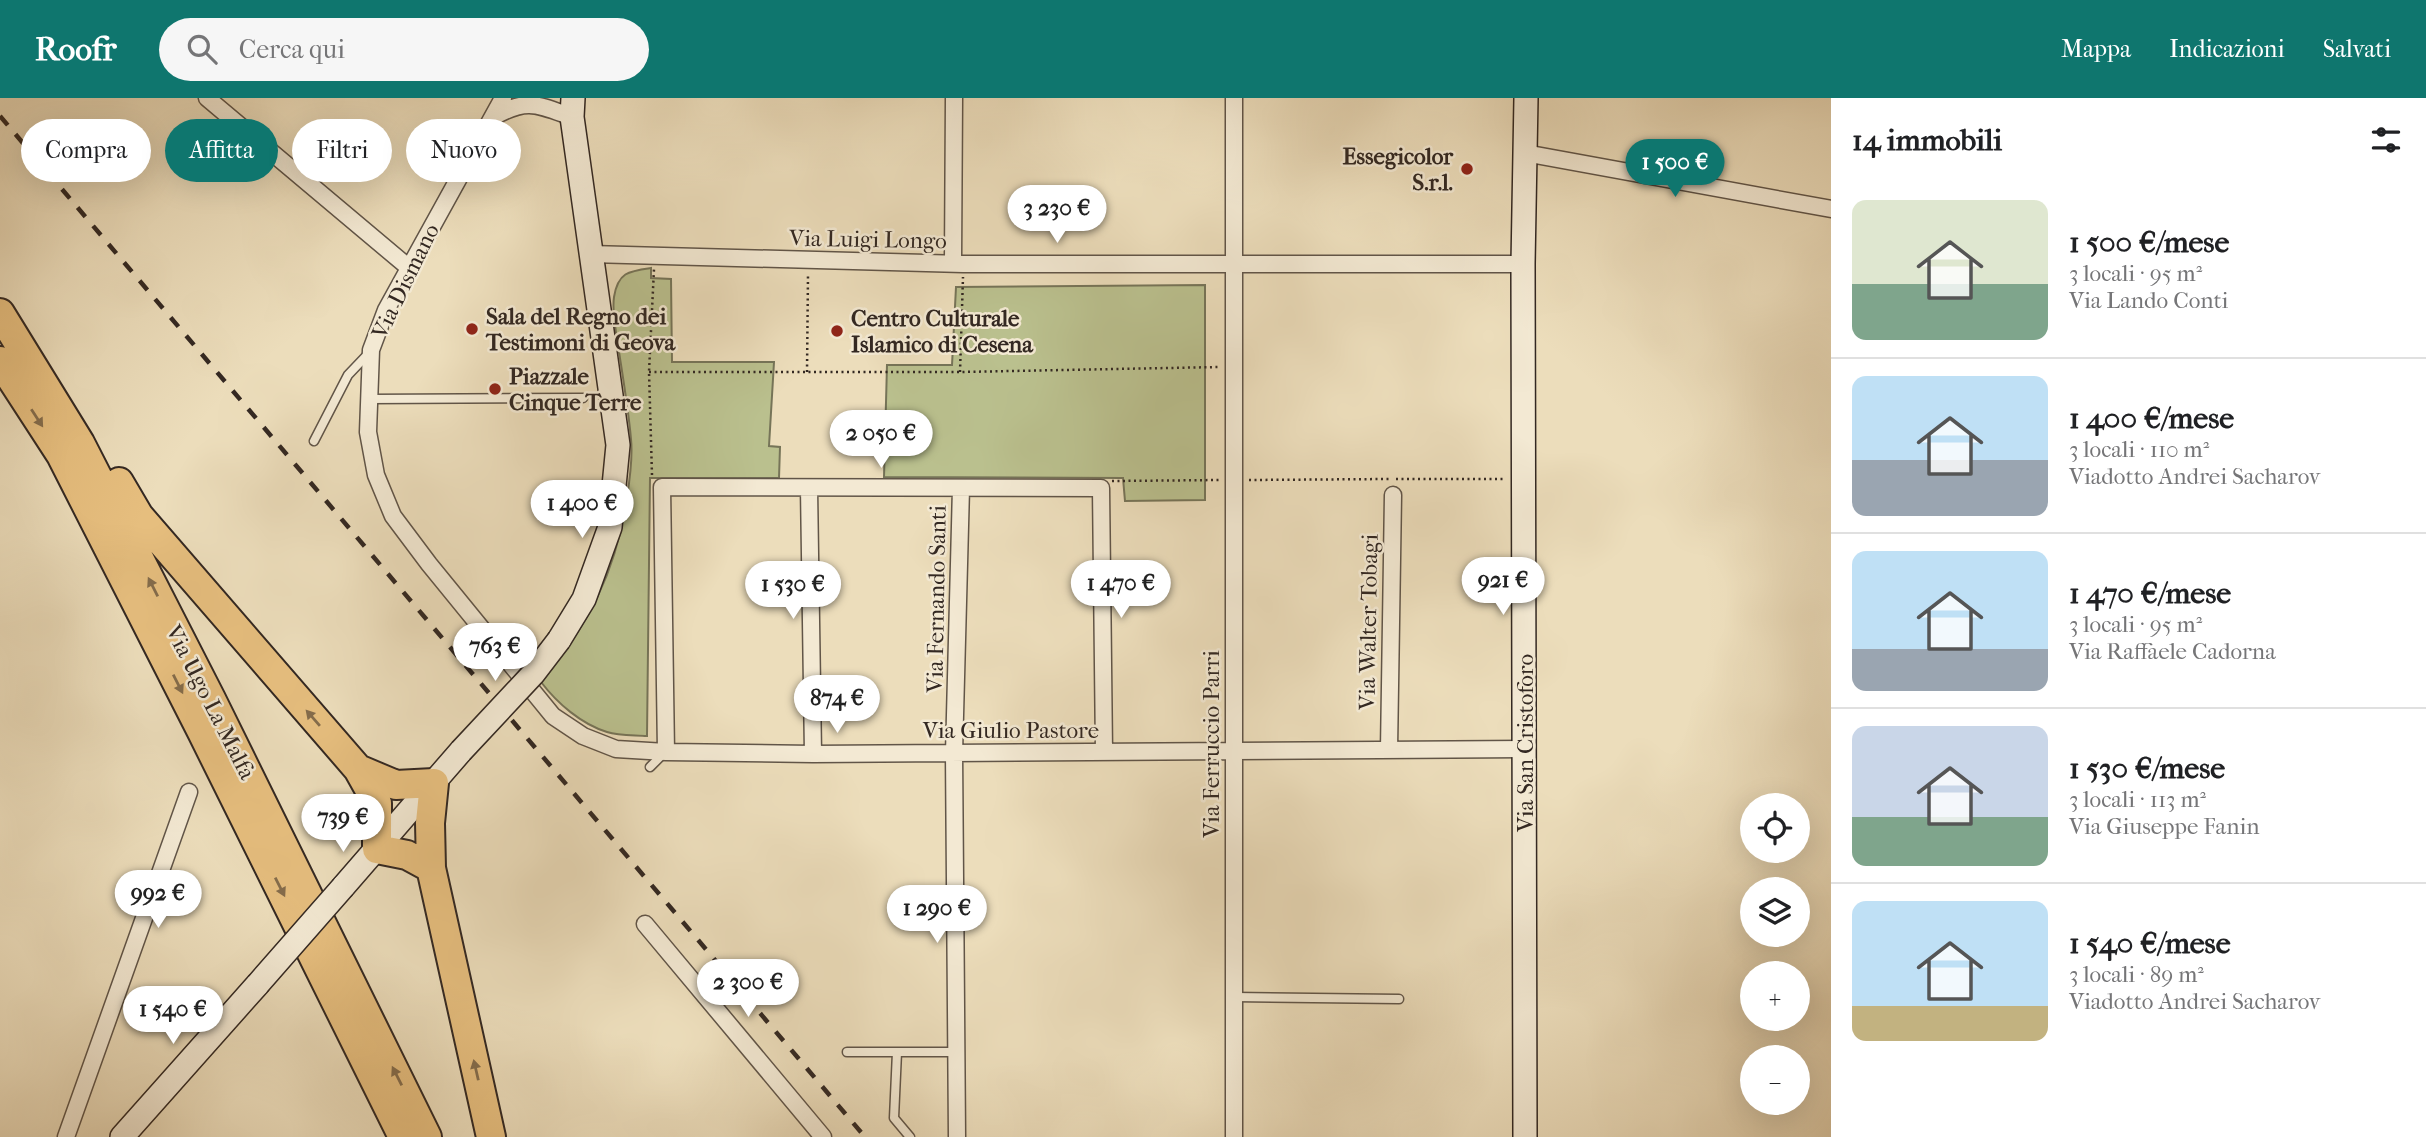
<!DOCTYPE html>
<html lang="it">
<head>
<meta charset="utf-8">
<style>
	body { margin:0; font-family:"IM FELL French Canon",serif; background:#f6f6f6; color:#202124; height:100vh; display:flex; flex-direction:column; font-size:26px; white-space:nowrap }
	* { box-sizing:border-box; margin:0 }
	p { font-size:23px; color:#757577 }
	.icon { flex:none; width:38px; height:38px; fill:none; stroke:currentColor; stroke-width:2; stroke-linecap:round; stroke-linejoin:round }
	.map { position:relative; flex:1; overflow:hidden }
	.drawer { display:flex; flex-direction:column; background:#fff; width:595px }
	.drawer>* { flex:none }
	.banner { position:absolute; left:21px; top:21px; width:665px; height:63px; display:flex; gap:14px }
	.buttons { position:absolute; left:1740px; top:695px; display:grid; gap:14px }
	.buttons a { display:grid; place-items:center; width:70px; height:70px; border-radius:50%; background:#fff; box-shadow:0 7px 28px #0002; font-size:35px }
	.price { position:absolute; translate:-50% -60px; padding:0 16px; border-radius:24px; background:#fff; color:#222; font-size:23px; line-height:46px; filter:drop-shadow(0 2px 4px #0008) }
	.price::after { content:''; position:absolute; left:50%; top:42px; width:21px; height:16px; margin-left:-10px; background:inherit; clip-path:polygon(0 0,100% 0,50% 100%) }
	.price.current { background:#0f766e; color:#fff }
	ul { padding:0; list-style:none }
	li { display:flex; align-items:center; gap:21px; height:175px; padding:0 21px }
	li+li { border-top:2px solid #e0e0e0 }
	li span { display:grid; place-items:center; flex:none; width:196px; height:140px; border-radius:14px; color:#555 }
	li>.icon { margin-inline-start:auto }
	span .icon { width:84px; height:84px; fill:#fffc; stroke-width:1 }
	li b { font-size:30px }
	h2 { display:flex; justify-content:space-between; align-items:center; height:84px; padding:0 21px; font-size:30px }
	.pill { padding:0 24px; border-radius:32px; background:#fff; box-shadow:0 7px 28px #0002; font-size:24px; line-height:63px }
	.pill.current { background:#0f766e; color:#fff }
	header { display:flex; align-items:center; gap:42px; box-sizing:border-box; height:98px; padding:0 35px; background:#0f766e; color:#fff }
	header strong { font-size:33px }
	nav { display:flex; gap:38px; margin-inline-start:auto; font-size:24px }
	.search { width:490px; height:63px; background:#f6f6f6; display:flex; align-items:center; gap:18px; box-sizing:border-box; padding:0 24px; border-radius:38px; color:#757577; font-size:26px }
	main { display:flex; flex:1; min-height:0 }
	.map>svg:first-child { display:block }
	.green { fill:#bac08e; stroke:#767458; stroke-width:2 }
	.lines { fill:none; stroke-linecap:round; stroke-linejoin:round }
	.lane-casing { stroke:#615548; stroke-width:11 }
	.street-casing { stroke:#615548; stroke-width:19 }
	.secondary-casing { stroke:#332822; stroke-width:26 }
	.highway-casing { stroke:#332822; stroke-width:32 }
	.path { stroke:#332822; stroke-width:2.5; stroke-dasharray:2 3.5; stroke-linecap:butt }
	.lane { stroke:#f3e9d3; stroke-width:8 }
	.street { stroke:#f3e9d3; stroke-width:16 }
	.secondary { stroke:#f3e9d3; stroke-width:23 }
	.highway { stroke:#e6be7e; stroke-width:28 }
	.rail { stroke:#332822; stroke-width:4.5; stroke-dasharray:12 12; stroke-linecap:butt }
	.secondary-bridge-casing { stroke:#332822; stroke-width:26; stroke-linecap:butt }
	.secondary-bridge { stroke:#f3e9d3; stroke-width:23 }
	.oneway { fill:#846c4b }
	.poi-dot { fill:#8f2418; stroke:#f3e9d3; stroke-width:2.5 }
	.labels { text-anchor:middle; stroke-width:5; stroke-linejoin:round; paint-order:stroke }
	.poi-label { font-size:23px; font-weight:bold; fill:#332822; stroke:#f3e9d3; text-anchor:start }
	.street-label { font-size:23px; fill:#332822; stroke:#f3e9d3 }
</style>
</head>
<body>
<header>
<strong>Roofr</strong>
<div class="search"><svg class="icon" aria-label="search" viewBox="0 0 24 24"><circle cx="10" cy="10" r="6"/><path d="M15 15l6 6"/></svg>Cerca qui</div>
<nav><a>Mappa</a><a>Indicazioni</a><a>Salvati</a></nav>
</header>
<main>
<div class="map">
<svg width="1831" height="1039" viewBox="0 0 1831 1039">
	<rect width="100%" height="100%" fill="#ecddbb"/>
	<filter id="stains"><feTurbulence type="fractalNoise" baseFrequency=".00286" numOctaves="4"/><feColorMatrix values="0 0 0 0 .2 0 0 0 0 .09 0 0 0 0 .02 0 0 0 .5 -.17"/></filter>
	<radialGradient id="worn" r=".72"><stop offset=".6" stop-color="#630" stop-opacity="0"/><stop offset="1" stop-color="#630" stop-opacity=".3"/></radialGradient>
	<path class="green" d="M651 170V180L671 181 672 264H774L769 348 780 349 779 380H650L647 638C634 637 619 638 607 634 581 626 557 605 541 584 589 525 616 475 627 399 630 380 633 360 631 341 628 308 622 274 617 241 615 227 612 213 614 199 618 174 629 173 651 170Z
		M1205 187V402L1125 403 1123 380 884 379 887 267H952L956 189Z"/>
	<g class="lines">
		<g class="lane-casing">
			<path id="lane" d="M369 301 583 300
				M314 343 348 277 369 255
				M650 669 663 656
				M1234 899 1399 901
				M847 954H956
				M897 954 894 1020 910 1039"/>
		</g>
		<g class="street-casing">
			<path id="street" d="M207 0 408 169
				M503 0 386 212 371 252 368 334 376 377 393 418 429 466 553 618 583 638 616 651 666 654 813 656 1525 651
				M1234 0V1039
				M493 19C527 0 536 6 572 19
				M1525 55 1831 111
				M590 156 963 166H1523
				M953 165 954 0
				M809 390 813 656
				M1389 652 1393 397
				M666 654 662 389 1101 390 1104 654
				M645 826 823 1039
				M66 1039 189 694
				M957 1039 954 655 961 390"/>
		</g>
		<g class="secondary-casing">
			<path id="secondary" d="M559 542 584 501 610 429 618 347 572 19 573 0
				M343 789 461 653
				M122 1039 258 886
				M1525 1039 1523 166 1526 0"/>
		</g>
		<g class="highway-casing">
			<path id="highway" d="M0 215 80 345 211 601 427 1039
				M0 263 61 357 202 634 403 1039
				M119 384 139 418 358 671 377 705V751L407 757 431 770
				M358 671 396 687 434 685 430 725 431 770 491 1039"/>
		</g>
		<path class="path" d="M649 274H960L1219 269
			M807 274 808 177
			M960 274 963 179
			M652 377 649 274 654 171
			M1396 381H1505
			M1249 382 1389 381
			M1112 383 1221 382"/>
		<use href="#lane" class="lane"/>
		<use href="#street" class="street"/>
		<use href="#secondary" class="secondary"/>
		<use href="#highway" class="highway"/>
		<path class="rail" d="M0 18 865 1039"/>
		<g class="secondary-bridge-casing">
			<path id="secondary-bridge" d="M461 653 533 576 559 542
				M258 886 343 789"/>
		</g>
		<use href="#secondary-bridge" class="secondary-bridge"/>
	</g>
	<defs><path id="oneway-solid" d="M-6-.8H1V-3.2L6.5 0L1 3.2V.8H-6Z" transform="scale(1.75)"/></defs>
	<g class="oneway">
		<use href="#oneway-solid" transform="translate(37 320) rotate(57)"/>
		<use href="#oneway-solid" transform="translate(153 489) rotate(-117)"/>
		<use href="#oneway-solid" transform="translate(178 586) rotate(63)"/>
		<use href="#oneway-solid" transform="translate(313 620) rotate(-131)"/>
		<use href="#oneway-solid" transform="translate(280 789) rotate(63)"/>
		<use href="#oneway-solid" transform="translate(476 972) rotate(-103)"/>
		<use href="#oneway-solid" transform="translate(397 978) rotate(-117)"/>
	</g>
	<g class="poi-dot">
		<circle cx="1467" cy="71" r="7"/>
		<circle cx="472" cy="231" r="7"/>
		<circle cx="837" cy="233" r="7"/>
		<circle cx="495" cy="291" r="7"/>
	</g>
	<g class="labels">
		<g class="poi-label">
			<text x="1453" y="66" text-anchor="end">Essegicolor<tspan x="1453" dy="26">S.r.l.</tspan></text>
			<text x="486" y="226">Sala del Regno dei<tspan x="486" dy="26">Testimoni di Geova</tspan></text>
			<text x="851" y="228">Centro Culturale<tspan x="851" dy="26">Islamico di Cesena</tspan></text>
			<text x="509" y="286">Piazzale<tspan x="509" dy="26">Cinque Terre</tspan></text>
		</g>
		<g class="street-label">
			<text transform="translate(868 141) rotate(1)" y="8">Via Luigi Longo</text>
			<text transform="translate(405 183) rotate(-64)" y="8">Via Dismano</text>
			<text transform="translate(936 501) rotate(-89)" y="8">Via Fernando Santi</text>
			<text transform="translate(1368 524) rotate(-89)" y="8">Via Walter Tobagi</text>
			<text transform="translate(211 604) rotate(63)" y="8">Via Ugo La Malfa</text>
			<text x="1011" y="640">Via Giulio Pastore</text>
			<text transform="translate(1525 645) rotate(-90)" y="8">Via San Cristoforo</text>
			<text transform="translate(1211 646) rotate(-90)" y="8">Via Ferruccio Parri</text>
		</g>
	</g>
	<rect width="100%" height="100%" filter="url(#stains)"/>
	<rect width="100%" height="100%" fill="url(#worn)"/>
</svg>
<div class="buttons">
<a><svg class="icon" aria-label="locate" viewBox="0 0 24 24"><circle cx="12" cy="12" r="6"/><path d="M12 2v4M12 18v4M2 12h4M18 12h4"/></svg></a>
<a><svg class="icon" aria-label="layers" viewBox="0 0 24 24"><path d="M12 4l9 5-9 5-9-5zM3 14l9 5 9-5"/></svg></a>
<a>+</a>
<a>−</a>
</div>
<b class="price current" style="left:1675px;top:101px">1 500 €</b>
<b class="price" style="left:1057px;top:147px">3 230 €</b>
<b class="price" style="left:881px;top:372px">2 050 €</b>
<b class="price" style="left:582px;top:442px">1 400 €</b>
<b class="price" style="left:1503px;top:519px">921 €</b>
<b class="price" style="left:1121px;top:522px">1 470 €</b>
<b class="price" style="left:793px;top:523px">1 530 €</b>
<b class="price" style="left:495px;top:585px">763 €</b>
<b class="price" style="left:837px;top:637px">874 €</b>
<b class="price" style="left:343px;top:756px">739 €</b>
<b class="price" style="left:158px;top:832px">992 €</b>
<b class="price" style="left:937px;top:847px">1 290 €</b>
<b class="price" style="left:748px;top:921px">2 300 €</b>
<b class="price" style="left:173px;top:948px">1 540 €</b>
<div class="banner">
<a class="pill">Compra</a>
<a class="pill current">Affitta</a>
<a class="pill">Filtri</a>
<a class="pill">Nuovo</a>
</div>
</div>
<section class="drawer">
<h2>14 immobili<svg class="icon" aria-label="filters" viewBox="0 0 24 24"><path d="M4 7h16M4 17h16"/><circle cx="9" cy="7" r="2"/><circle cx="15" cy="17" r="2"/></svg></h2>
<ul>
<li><span style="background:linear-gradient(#dfe7d0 60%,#7fa58c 0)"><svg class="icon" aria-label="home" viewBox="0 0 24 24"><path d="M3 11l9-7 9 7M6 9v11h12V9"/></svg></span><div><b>1 500 €/mese</b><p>3 locali · 95 m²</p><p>Via Lando Conti</p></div></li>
<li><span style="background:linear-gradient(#bfe0f5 60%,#9aa5b1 0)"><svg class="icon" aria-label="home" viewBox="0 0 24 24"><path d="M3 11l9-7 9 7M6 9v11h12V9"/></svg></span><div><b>1 400 €/mese</b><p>3 locali · 110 m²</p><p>Viadotto Andrei Sacharov</p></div></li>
<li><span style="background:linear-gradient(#bfe0f5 70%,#9aa5b1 0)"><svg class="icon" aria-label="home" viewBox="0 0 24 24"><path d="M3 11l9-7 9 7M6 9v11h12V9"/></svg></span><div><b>1 470 €/mese</b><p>3 locali · 95 m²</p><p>Via Raffaele Cadorna</p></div></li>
<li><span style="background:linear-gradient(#c9d6e8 65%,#7fa58c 0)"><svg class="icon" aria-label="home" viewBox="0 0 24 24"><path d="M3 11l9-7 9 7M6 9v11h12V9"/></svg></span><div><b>1 530 €/mese</b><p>3 locali · 113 m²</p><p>Via Giuseppe Fanin</p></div></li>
<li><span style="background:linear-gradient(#bfe0f5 75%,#c2b280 0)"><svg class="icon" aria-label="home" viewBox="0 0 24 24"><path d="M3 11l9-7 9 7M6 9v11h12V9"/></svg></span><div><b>1 540 €/mese</b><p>3 locali · 89 m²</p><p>Viadotto Andrei Sacharov</p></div></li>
</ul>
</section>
</main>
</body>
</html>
